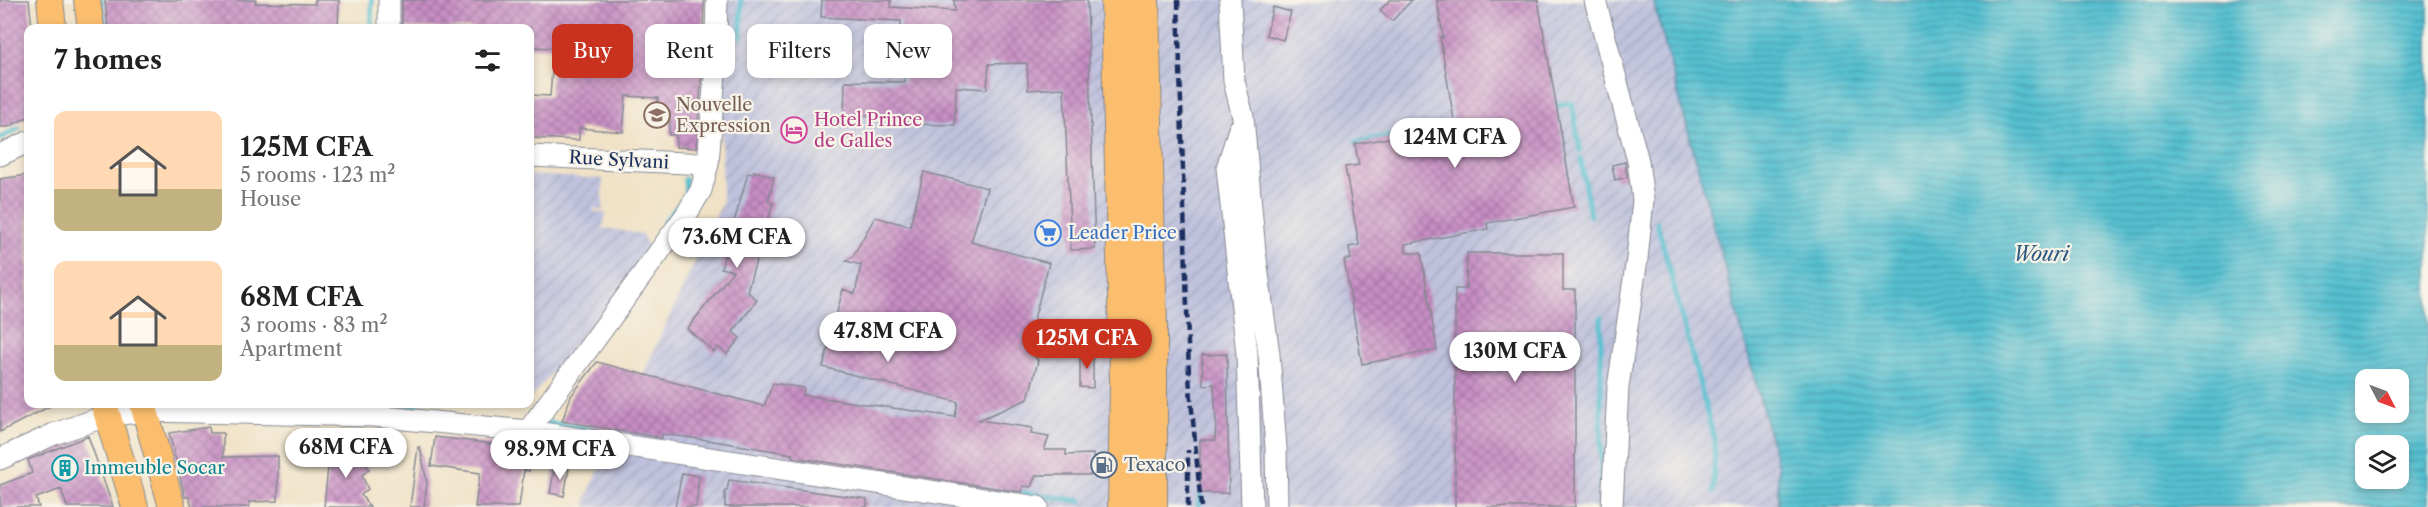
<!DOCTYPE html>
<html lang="en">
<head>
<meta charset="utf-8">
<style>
	body { margin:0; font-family:"Libre Caslon Text",serif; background:#f6f6f6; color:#222; height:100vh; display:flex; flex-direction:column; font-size:22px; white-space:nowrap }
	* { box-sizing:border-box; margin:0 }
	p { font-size:20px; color:#767676 }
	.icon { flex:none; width:33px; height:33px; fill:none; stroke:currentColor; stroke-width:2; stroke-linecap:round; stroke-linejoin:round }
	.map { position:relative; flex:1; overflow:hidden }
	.panel { position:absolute; left:24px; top:24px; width:510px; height:384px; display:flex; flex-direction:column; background:#fff; border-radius:12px; box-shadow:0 3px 9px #0003 }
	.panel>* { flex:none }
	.top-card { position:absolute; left:552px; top:24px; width:570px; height:54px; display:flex; gap:12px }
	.needle { width:39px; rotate:132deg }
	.buttons { position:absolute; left:2355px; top:369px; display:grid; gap:12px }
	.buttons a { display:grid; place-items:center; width:54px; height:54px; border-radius:12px; background:#fff; box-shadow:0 3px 9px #0003; font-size:30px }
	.price { position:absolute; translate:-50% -51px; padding:0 14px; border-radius:21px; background:#fff; color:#222; font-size:20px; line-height:39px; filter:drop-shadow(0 2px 3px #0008) }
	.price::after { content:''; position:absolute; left:50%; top:36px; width:18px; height:14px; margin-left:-9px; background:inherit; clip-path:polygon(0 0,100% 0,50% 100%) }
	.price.active { background:#c8321e; color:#fff }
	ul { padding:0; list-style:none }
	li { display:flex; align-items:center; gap:18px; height:150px; padding:0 30px }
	li span { display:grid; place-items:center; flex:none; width:168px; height:120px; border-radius:12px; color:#555 }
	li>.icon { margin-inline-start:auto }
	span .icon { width:72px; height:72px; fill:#fffc; stroke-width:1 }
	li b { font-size:26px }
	h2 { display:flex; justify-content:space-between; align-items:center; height:72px; padding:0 30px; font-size:26px }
	.chip { padding:0 21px; border-radius:12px; background:#fff; box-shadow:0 3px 9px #0003; font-size:21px; line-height:54px }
	.chip.active { background:#c8321e; color:#fff }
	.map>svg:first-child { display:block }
	.industrial { fill:url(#industrial-furrows) }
	.railway { fill:#c0c2dd }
	.water { fill:url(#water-rules); stroke:#387897; stroke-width:1.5; fill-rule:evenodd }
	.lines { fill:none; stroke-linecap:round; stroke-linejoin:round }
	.stream { stroke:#55c0d0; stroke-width:5 }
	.building { fill:url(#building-cross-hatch) }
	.minor-casing { stroke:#868892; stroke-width:23 }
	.major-casing { stroke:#868892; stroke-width:28 }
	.highway-casing { stroke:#868892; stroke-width:32 }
	.minor { stroke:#fff; stroke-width:21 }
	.major { stroke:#fabe6e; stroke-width:26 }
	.highway { stroke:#fabe6e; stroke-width:30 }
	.rail { stroke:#1b2f5e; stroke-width:4.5; stroke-dasharray:9 4.5; stroke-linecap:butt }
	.labels { text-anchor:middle; stroke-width:4.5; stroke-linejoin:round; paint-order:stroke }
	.education-label { font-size:18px; fill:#785e54; stroke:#f7f3e8; text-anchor:start }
	.hotel-label { font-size:18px; fill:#b23c85; stroke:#f7f3e8; text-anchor:start }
	.street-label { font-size:18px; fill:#1b2f5e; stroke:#f7f3e8 }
	.shop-label { font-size:18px; fill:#366cbe; stroke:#f7f3e8; text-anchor:start }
	.service-label { font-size:18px; fill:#4e5e75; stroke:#f7f3e8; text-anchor:start }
	.culture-label { font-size:18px; fill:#0d838f; stroke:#f7f3e8; text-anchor:start }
	.water-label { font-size:20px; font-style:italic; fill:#2c5a80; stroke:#f7f3e8 }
</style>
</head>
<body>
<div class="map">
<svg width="2428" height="507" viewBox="0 0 2428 507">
	<defs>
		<pattern id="industrial-furrows" width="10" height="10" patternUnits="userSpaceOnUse" patternTransform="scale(1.5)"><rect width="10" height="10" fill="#c0c2dd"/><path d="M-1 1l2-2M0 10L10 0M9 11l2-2" fill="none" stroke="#a4a7c0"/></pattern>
		<pattern id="water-rules" width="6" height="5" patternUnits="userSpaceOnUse" patternTransform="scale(1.5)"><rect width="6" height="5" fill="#55c0d0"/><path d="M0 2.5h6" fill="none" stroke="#469cac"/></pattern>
		<pattern id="building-cross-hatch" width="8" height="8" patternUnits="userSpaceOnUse" patternTransform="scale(1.5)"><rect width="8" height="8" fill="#c88ec4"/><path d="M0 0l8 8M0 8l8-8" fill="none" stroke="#a274a2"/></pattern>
	</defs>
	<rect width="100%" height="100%" fill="#f7f3e8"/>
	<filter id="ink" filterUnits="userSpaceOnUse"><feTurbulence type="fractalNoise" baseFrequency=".0167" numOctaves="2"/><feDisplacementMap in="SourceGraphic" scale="12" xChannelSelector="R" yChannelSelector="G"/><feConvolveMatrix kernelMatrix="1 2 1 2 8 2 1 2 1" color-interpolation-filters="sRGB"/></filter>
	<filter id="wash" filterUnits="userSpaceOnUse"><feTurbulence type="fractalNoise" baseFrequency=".008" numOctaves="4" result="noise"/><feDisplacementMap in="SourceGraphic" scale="24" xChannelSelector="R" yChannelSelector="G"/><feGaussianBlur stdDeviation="1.35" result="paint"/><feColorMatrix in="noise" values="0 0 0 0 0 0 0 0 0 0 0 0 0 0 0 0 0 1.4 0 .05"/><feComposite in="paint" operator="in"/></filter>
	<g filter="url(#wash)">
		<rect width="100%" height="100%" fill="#f0e2c6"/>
		<path class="industrial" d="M721 0H1653L1778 466V507H586V498L722 203Z
			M530 175 603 179V210H596L594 204V212L606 213 602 230 604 228 642 234 651 253 530 399Z"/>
		<path class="railway" d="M1181 476H1214L1216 507H1181Z"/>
		<path class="water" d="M1653 0H2428V507H1778V466ZM2366 380H2398V412H2366ZM2366 446H2398V478H2366Z"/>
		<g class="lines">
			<path class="stream" d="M101 0 105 28
				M741 0V37
				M371 28 372 0
				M1550 107 1572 103 1580 150
				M0 138 19 128
				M1356 142 1461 123
				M1581 159 1590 216
				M664 222 686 196 685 179
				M1657 222 1715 442 1713 492
				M401 404 441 410
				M544 422 599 431
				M1023 493 1081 501
				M1199 507 1200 496
				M1601 507V318"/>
		</g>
		<g id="blocks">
			<path class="building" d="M0 0H29L32 28H28V117L8 127H0Z
				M105 0H256L255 3 315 4V0H339L338 27 292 24V28H108Z
				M402 0H704L702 73 696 148 676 147V135H669L670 112H658V98L626 96 623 132 579 128V140L530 138V95L550 96 554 48 530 47V28H402Z
				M822 0H891V7L955 11 954 0H1087L1095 249 1071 250 1064 88 1028 90 1027 63 989 64 987 89 956 87 955 125 907 124V116L844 115 845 81 905 82 907 49H900L901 21 821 17Z
				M1390 0H1412L1392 21 1380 10Z
				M1437 0H1538L1574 207 1487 223 1488 229 1405 244 1406 253H1421L1437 350 1362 364 1344 260 1351 259 1349 247 1359 245 1345 167 1359 165 1355 144 1455 126 1440 37H1443Z
				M1273 7 1291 12 1283 40 1266 35Z
				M1625 162 1627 177 1615 180 1612 165Z
				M754 171 774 177 768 202 773 203 762 241 748 237 745 249 758 254 747 291 757 300 733 332 740 338 727 354 718 347 714 352 687 329 733 271 721 268 748 173 753 174Z
				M924 172 987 188 971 242 1049 263 1034 319 1055 325 1050 344 1022 336 1038 361 1028 399 979 420 1032 428 1031 434 1049 437 1044 450H1066V455L1093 454 1094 475H1036L1031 487 1023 486 1022 492 792 457V454L708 440 662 434V438L562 421 571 396 597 362 764 406 773 383 804 388 803 395 955 417 958 402 823 367 843 289 855 294 861 265 846 261 853 256 875 217 910 226Z
				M28 175V404H54L0 432V179Z
				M1467 253H1563V290H1575V507H1455V289H1466Z
				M1080 353H1093V388L1080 387Z
				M1227 354 1229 493H1200V440H1215L1216 422 1214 384 1203 385 1202 355Z
				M209 427 210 433H223V457L278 456V501L249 502V507H192L189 497H185L169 433Z
				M88 436 113 507H67L61 489 36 498 39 507H0V485L32 473 28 460Z
				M435 437 527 448 526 455H532L529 471 524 470 519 507H475L480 473 431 466Z
				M330 447 364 450V461L369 469 362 475 368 489 361 495 370 507H324Z
				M418 447H420L427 483 424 507H410Z
				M555 466 569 468 564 496 550 493Z
				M682 473 699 476 696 507H675Z
				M729 480 867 499V507H725V491H727Z"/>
		</g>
	</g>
	<g filter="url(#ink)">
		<use href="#blocks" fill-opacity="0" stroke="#868892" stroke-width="1.5"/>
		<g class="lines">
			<g class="minor-casing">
				<path id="minor" d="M1230 0 1234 81 1243 117 1255 252 1269 354 1276 448 1277 507
					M1595 0 1638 161 1643 200 1637 259 1618 387 1612 507
					M389 28V0
					M1239 129 1227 168 1247 354 1252 507
					M0 155 28 142
					M530 156 708 164
					M528 431 686 215 701 190 708 164 715 74 717 0
					M0 459 54 434 106 416 144 411 373 416 528 431 1038 507"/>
			</g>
			<g class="major-casing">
				<path id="major" d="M50 0 53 28
					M87 0 91 28
					M104 404 135 507
					M143 404 172 507"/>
			</g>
			<g class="highway-casing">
				<path id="highway" d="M1116 0 1125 382 1123 507
					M1144 0 1152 329V507"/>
			</g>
			<use href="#minor" class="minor"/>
			<use href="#major" class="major"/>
			<use href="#highway" class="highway"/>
			<path class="rail" d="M1178 0 1189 377 1201 507
				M1188 507V450"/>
		</g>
	</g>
	<defs>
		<g id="school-ring" transform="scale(1.35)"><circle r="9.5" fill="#f7f3e8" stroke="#8d6e63" stroke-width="1.5"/><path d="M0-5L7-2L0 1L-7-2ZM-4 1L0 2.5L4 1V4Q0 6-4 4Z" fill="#8d6e63"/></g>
		<g id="hotel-ring" transform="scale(1.35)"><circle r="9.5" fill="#f7f3e8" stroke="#d1479c" stroke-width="1.5"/><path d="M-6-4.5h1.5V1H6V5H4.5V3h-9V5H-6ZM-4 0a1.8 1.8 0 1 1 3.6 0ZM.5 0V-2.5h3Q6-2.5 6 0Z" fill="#d1479c"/></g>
		<g id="supermarket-ring" transform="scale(1.35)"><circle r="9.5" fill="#f7f3e8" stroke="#3f7fe0" stroke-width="1.5"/><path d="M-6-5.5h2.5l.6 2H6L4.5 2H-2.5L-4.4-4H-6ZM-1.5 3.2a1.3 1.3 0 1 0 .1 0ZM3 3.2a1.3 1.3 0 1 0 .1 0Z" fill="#3f7fe0"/></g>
		<g id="fuel-ring" transform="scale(1.35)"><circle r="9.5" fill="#f7f3e8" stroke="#5c6f8a" stroke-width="1.5"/><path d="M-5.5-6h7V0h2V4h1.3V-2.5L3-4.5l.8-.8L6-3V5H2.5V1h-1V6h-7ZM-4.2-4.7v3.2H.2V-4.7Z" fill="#5c6f8a"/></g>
		<g id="building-ring" transform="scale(1.35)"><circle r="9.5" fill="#f7f3e8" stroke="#0f9aa8" stroke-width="1.5"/><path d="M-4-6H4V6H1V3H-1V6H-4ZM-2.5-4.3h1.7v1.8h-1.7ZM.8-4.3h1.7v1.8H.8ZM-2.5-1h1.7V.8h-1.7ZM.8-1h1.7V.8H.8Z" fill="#0f9aa8"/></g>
	</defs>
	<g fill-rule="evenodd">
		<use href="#school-ring" x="657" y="115"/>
		<use href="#hotel-ring" x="794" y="130"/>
		<use href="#supermarket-ring" x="1048" y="233"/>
		<use href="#fuel-ring" x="1104" y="465"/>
		<use href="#building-ring" x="65" y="468"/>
	</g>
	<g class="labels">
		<g class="education-label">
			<text x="676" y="111">Nouvelle<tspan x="676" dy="21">Expression</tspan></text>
		</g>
		<g class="hotel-label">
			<text x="814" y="126">Hotel Prince<tspan x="814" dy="21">de Galles</tspan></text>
		</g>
		<g class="street-label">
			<text transform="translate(619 160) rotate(3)" y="6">Rue Sylvani</text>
		</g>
		<g class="shop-label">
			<text x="1068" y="239">Leader Price</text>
		</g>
		<g class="service-label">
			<text x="1124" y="471">Texaco</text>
		</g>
		<g class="culture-label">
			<text x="84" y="474">Immeuble Socar</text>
		</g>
		<g class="water-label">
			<text x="2041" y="261">Wouri</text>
		</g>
	</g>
</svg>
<div class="buttons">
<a><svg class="needle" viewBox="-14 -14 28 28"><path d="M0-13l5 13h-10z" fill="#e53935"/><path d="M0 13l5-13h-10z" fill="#767676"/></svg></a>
<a><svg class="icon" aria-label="layers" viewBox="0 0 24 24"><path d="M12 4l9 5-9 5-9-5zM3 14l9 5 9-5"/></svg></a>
</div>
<b class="price" style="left:1455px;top:169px">124M CFA</b>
<b class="price" style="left:737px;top:269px">73.6M CFA</b>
<b class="price" style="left:888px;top:363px">47.8M CFA</b>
<b class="price active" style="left:1087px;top:370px">125M CFA</b>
<b class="price" style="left:1515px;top:383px">130M CFA</b>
<b class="price" style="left:346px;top:479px">68M CFA</b>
<b class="price" style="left:560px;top:481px">98.9M CFA</b>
<div class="top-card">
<a class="chip active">Buy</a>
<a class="chip">Rent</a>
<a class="chip">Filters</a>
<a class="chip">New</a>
</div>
<section class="panel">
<h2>7 homes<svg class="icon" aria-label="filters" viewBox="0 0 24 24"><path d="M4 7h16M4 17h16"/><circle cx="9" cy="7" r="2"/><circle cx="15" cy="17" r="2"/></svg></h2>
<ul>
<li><span style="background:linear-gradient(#ffd9b3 65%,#c2b280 0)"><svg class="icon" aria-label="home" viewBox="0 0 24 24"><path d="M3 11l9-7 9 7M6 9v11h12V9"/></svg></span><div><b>125M CFA</b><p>5 rooms · 123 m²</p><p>House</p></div></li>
<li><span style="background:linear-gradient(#ffd9b3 70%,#c2b280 0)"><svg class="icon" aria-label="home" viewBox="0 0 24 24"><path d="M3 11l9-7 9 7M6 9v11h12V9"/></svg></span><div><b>68M CFA</b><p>3 rooms · 83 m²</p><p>Apartment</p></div></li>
</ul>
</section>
</div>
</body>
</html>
